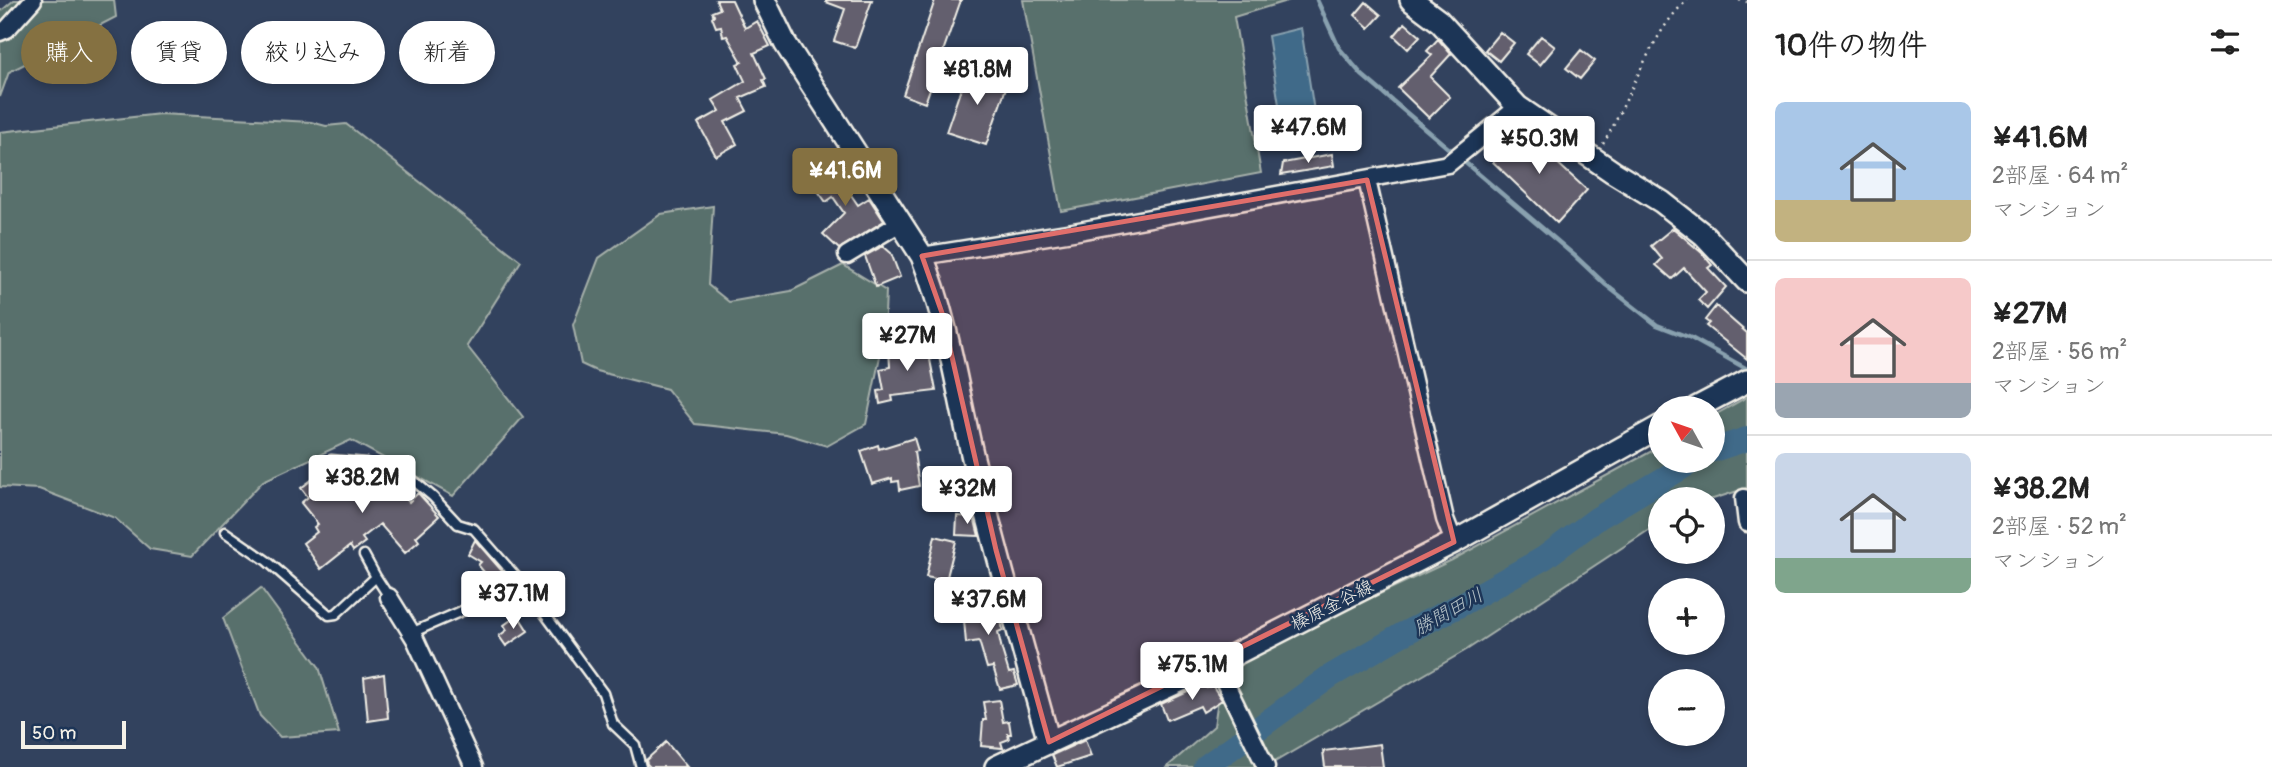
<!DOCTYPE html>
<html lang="ja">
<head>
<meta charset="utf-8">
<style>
	body { margin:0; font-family:Pangolin,"Klee One",sans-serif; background:#f2f2f2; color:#222; height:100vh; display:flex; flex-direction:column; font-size:26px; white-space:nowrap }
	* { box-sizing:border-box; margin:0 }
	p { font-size:23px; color:#767676 }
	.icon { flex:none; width:38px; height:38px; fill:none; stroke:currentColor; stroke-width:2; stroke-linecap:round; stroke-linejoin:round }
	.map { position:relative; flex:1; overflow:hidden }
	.drawer { display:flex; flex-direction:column; background:#fff; width:525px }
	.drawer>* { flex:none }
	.top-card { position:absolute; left:21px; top:21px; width:665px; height:63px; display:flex; gap:14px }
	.needle { width:46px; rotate:310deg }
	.fabs { position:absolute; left:1648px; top:396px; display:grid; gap:14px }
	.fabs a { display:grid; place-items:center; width:77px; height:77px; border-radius:50%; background:#fff; box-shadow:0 4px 10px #0003; font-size:35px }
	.scale { position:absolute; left:21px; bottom:18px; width:105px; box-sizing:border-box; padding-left:7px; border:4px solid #f4f1e8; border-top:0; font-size:19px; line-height:24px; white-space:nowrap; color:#f4f1e8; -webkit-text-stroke:5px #1d3557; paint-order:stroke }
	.price { position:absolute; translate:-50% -60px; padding:0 16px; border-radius:7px; background:#fff; color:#222; font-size:23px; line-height:46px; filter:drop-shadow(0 2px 4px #0008) }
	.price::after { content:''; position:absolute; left:50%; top:42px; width:21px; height:16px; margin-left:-10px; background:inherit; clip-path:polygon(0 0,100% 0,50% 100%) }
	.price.current { background:#857141; color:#fff }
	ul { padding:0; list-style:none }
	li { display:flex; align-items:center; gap:21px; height:175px; padding:0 28px }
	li+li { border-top:2px solid #e0e0e0 }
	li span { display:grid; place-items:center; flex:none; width:196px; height:140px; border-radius:10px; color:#555 }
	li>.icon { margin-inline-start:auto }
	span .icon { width:84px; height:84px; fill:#fffc; stroke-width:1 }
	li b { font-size:30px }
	h2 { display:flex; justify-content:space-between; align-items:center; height:84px; padding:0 28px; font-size:30px }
	.chip { padding:0 24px; border-radius:32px; background:#fff; box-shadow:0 4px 10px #0003; font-size:24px; line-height:63px }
	.chip.current { background:#857141; color:#fff }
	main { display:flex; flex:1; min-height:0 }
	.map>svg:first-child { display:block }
	.green { fill:#59706c; stroke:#a6b0aa; stroke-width:2 }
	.water { fill:#416b89; stroke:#89a1af; stroke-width:2 }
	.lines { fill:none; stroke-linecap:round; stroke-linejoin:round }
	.stream { stroke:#89a1af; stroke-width:4.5 }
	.river { stroke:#416b89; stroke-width:24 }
	.building { fill:#635f6e; stroke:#f4f1e8; stroke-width:2 }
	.lane-casing { stroke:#f4f1e8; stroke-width:13 }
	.street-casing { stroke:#f4f1e8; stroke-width:21 }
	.secondary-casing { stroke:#f4f1e8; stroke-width:26 }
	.path { stroke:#f4f1e8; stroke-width:2.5; stroke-dasharray:2 5; stroke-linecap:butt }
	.lane { stroke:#1d3557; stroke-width:8 }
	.street { stroke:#1d3557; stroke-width:16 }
	.secondary { stroke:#1d3557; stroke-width:21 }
	.marked { fill:#e06e6b; fill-opacity:0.2; stroke:#e06e6b; stroke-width:5; stroke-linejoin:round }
	.labels { text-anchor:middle; stroke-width:5; stroke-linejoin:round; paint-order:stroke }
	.street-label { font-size:18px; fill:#f4f1e8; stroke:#1d3557 }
	.water-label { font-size:19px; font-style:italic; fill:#b5c2c7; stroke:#1d3557 }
</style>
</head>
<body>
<main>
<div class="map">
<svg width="1747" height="767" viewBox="0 0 1747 767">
	<rect width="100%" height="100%" fill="#32425e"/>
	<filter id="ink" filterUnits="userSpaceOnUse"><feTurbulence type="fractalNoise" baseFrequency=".0143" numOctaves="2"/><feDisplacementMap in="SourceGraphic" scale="14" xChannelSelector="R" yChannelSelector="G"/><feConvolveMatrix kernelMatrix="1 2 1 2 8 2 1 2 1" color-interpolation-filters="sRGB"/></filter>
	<g filter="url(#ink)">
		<path class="green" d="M14 0H114L116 17 9 72 0 97V12Z
			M1023 0H1290L1234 17 1261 173 1061 211Z
			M160 114 311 122 326 126 346 124 521 261 467 346 523 417 453 496 351 440 263 481 192 556 150 549 115 518 39 489 0 487V132Z
			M713 206 708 285 729 302 791 291 843 265 886 291 884 337 866 424 827 446 786 434 695 424 667 389 596 371 581 364 573 325 599 258 661 214Z
			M1747 397V488L1713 499H1661V522L1468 649 1266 767H1167L1214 726 1223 667 1452 560 1661 446V460H1713V416Z
			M261 588 319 667 339 733 280 737 260 716 223 618Z"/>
		<path class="water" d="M1301 28 1316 124 1283 130 1268 36Z"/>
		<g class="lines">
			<path class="stream" d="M1317 0 1339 48 1362 75 1454 153
				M1461 159 1575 256 1606 285 1657 325 1691 338 1747 369"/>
			<path class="river" d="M1713 450 1747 439
				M1205 767 1329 677 1401 635 1462 604 1544 558 1598 518 1695 460"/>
		</g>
		<path class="building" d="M716 0H732L745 28 757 21 770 46 754 53 766 79 763 80 766 87 740 98 747 111 725 122 737 144 716 156 698 123 720 111 713 100 745 81 737 64 742 62 727 36 723 37 721 26 716 27 712 17 714 15 712 12 720 9Z
			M826 0H872L855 48 834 41 845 9 826 2Z
			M935 0H961L925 103 903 95Z
			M1366 2 1381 15 1369 28 1355 15Z
			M1405 23 1420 36 1408 49 1394 36Z
			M1500 32 1514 43 1499 61 1485 50Z
			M1541 36 1555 47 1540 65 1526 54Z
			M1438 39 1451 54 1430 77 1450 97 1429 118 1398 88 1432 55 1427 51Z
			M1581 50 1595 61 1580 79 1566 68Z
			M968 68 1008 82 986 145 946 132Z
			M1519 128 1587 190 1557 223 1493 162Z
			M1332 154 1334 166 1281 175 1283 163Z
			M840 161 848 174 840 179 858 205 869 198 884 221 839 249 823 234 844 213 833 197 826 202 810 180Z
			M1673 228 1702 253 1712 265 1708 268 1726 287 1707 309 1698 300 1706 292 1684 268 1672 279 1656 265 1662 259 1651 246Z
			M883 246 891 253 900 277 876 287 865 256Z
			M1716 306 1747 333V359L1706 326 1709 323 1705 320Z
			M927 344 936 391 892 396 893 401 880 404 878 391 884 390 880 369 890 367 889 349Z
			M914 438 918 451 914 452 919 486 900 490 899 481 892 482V478L872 484 861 451 878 445 879 449Z
			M363 470 365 472 368 471 374 478 380 475 396 494 399 491 409 502 418 493 439 516 416 537 419 541 405 553 380 524 362 538 365 542 353 551 350 546 321 569 303 543 317 532 314 527 318 524 301 503 308 497 301 488 313 479 324 493 351 473 353 477Z
			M957 516 974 517 979 536 956 535Z
			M935 536 956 541 946 581 926 577Z
			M475 540 508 578 506 580 496 573 490 579 478 565 481 562 468 554Z
			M984 598 985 601 995 598 1003 630 998 632 1002 650 1009 673 1014 672 1018 685 1000 689 993 667 987 668 979 641 966 643 964 620H966L963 602Z
			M518 615 528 631 506 646 499 636 507 630 504 625Z
			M384 674 388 718 368 721 364 678Z
			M1203 685 1207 688 1212 685 1222 700 1203 712 1200 706 1167 720 1161 704Z
			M999 700 1003 722 1009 721 1011 734H1008L1009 739 1001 742 1003 748 981 746 983 720H986L983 702Z
			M1085 740 1091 756 1057 767 1052 755Z
			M666 742 687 767H650L647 764 646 760Z
			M1380 744 1383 767H1325L1323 751Z"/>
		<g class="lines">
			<g class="lane-casing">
				<path id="lane" d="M331 460 366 463 414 481 433 497 458 524 474 529 525 587 603 693 613 724 635 745 641 767
					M225 532 267 561 329 615 336 614 376 577 389 597
					M364 555 376 577
					M411 633 522 585"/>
			</g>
			<g class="street-casing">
				<path id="street" d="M0 32 7 29 33 0
					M1367 180 1445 519 1454 542
					M847 255 900 223
					M922 256 1073 232 1448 164 1518 107
					M1744 498 1747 523
					M389 597 415 639 474 767
					M1216 664 1266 767"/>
			</g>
			<g class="secondary-casing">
				<path id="secondary" d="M764 0 785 43 922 256C948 321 957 390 973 458 996 554 1023 648 1049 742
					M1411 0 1439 21 1518 107 1613 172 1662 202 1704 235 1747 281
					M1696 408 1747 381
					M996 767 1216 664 1454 542 1661 426"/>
			</g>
			<path class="path" d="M1739 0 1747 2
				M1603 144C1628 104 1653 27 1688 0"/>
			<use href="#lane" class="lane"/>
			<use href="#street" class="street"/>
			<use href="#secondary" class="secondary"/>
		</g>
	</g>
	<path class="marked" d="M1367 180 1454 542 1049 742 996 550 942 313 922 256Z"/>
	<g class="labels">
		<g class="street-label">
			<text transform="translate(1332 605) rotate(-27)" y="6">榛原金谷線</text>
		</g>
		<g class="water-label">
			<text transform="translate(1448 611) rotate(-29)" y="7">勝間田川</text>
		</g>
	</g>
</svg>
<div class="fabs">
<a><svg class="needle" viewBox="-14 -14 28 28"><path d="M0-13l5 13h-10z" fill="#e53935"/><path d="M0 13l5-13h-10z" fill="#767676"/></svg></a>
<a><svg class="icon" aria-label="locate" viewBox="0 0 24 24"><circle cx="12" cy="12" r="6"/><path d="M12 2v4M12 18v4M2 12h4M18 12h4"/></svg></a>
<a>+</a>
<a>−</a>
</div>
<div class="scale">50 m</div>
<b class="price" style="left:977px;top:107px">¥81.8M</b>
<b class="price" style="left:1308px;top:165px">¥47.6M</b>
<b class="price" style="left:1539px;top:176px">¥50.3M</b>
<b class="price current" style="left:845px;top:208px">¥41.6M</b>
<b class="price" style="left:907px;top:373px">¥27M</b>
<b class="price" style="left:362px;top:515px">¥38.2M</b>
<b class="price" style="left:967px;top:526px">¥32M</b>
<b class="price" style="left:513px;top:631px">¥37.1M</b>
<b class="price" style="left:988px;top:637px">¥37.6M</b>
<b class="price" style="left:1192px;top:702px">¥75.1M</b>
<div class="top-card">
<a class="chip current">購入</a>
<a class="chip">賃貸</a>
<a class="chip">絞り込み</a>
<a class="chip">新着</a>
</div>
</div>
<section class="drawer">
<h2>10件の物件<svg class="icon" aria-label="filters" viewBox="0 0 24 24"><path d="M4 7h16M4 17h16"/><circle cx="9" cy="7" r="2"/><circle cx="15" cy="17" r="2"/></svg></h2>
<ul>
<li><span style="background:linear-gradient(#a9c7e8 70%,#c2b280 0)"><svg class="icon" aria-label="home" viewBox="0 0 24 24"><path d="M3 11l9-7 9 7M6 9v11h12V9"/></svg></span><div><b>¥41.6M</b><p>2部屋 · 64 m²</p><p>マンション</p></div></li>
<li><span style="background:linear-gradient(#f6c9c9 75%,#9aa5b1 0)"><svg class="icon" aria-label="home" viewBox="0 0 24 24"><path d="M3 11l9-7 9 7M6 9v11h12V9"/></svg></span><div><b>¥27M</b><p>2部屋 · 56 m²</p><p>マンション</p></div></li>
<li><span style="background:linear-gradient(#c9d6e8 75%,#7fa58c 0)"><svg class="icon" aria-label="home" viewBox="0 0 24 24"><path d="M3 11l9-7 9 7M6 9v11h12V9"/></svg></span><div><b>¥38.2M</b><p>2部屋 · 52 m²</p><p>マンション</p></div></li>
</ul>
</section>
</main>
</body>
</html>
